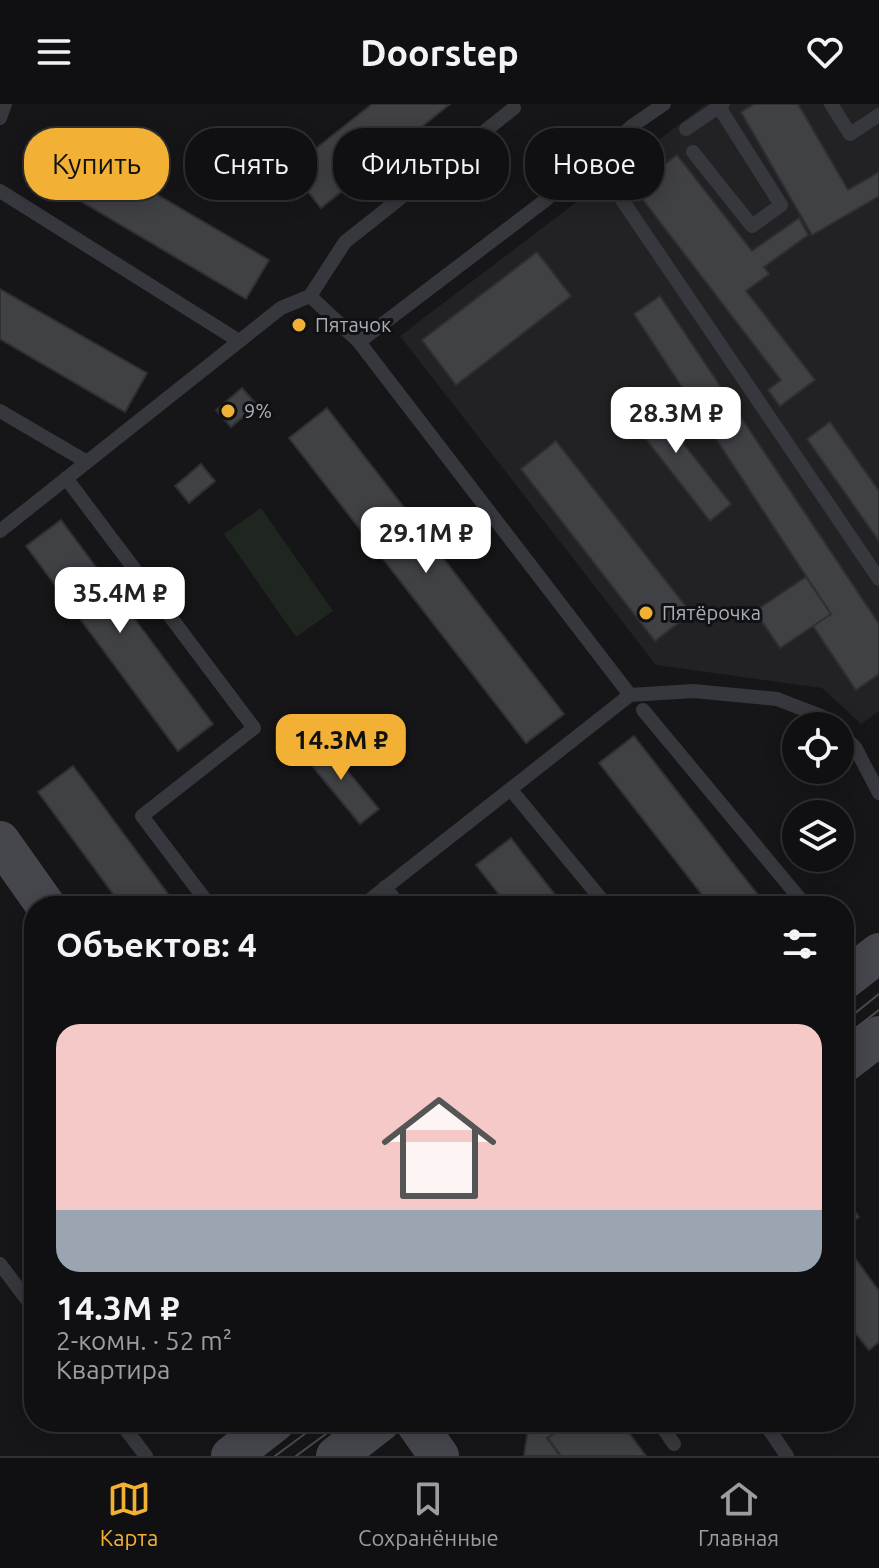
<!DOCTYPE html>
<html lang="ru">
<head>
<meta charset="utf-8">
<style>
	body { margin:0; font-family:Ubuntu,sans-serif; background:#19191b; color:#f1f3f6; height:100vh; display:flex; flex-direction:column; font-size:30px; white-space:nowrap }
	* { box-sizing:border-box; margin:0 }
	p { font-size:26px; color:#9c9d9f }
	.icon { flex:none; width:44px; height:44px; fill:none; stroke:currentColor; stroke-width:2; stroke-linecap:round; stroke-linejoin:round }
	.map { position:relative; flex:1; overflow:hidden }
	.details { position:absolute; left:24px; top:792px; width:830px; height:536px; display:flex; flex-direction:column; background:#101012; border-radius:32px; box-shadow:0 4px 20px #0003,0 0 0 2px #303032 }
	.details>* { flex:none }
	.hud { position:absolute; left:24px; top:24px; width:832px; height:72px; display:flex; gap:16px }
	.fabs { position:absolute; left:782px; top:608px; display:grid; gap:16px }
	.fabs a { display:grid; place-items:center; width:72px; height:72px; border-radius:50%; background:#101012; box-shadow:0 4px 20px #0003,0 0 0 2px #303032; font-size:40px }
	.price { position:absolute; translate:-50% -68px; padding:0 18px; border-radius:16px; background:#fff; color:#222; font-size:26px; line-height:52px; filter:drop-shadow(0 2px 4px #0008) }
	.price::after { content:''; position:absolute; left:50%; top:48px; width:24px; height:18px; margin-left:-12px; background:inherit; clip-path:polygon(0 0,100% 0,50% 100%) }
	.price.selected { background:#f2b134; color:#111 }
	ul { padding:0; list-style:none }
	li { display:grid; align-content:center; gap:16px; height:424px; padding:0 32px }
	li span { display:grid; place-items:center; height:248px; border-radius:24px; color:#555 }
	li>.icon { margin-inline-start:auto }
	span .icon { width:144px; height:144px; fill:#fffc; stroke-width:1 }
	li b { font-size:34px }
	h2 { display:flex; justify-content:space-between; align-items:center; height:96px; padding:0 32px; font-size:34px }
	.tag { padding:0 28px; border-radius:32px; background:#101012; box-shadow:0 4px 20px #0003,0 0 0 2px #303032; font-size:28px; line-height:72px }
	.tag.selected { background:#f2b134; color:#111 }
	header { display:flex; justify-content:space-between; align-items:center; height:104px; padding:0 32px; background:#101012; font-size:36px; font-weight:700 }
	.tabs { display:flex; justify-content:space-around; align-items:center; height:112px; border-top:2px solid #303032; background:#101012; font-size:22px; color:#9c9d9f }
	.tabs a { display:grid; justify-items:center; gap:4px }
	.tabs .selected { color:#f2b134 }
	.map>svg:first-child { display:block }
	.built { fill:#222225 }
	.green { fill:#1e261f }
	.building { fill:#404145; stroke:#303034; stroke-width:2 }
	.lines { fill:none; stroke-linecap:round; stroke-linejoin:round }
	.lane { stroke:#37383d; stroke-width:14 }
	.secondary { stroke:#45474d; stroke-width:40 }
	.tram { stroke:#4a4c52; stroke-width:2 }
	.poi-dot { fill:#f2b134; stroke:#111113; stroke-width:3 }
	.labels { text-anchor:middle; stroke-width:6; stroke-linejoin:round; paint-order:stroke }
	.poi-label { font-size:20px; fill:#a8adb8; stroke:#111113; text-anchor:start }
</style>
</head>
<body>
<header><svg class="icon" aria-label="menu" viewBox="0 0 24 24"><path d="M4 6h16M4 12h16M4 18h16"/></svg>Doorstep<svg class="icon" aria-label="heart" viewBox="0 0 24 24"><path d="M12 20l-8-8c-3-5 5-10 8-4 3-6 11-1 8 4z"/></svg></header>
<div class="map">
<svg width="879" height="1352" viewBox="0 0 879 1352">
	<rect width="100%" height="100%" fill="#161618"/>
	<path class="built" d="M706 0H879V607L861 620 822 584 656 561 400 232Z"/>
	<path class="green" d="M261 404 333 507 296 533 224 430Z"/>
	<path class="building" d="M372 0H450L321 104 290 65Z
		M754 0H798L848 86 879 68V92L812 131 741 8Z
		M50 28 269 156 246 195 28 66Z
		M677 51 752 147 799 114 808 131 764 163 769 170 746 187 815 276 780 302 768 286 781 276 634 84Z
		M537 148 571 192 456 281 422 236Z
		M0 185 147 269 125 308 0 235Z
		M660 192 879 520V570L856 586 813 522 831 510 634 210Z
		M242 284 257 301 231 323 216 306Z
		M641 286 731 400 710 417 620 302Z
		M327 304 564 610 526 639 289 334Z
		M830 318 879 387V437L807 335Z
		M556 337 691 509 655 537 521 365Z
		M201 360 215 377 189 399 175 382Z
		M61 416 213 620 178 647 26 442Z
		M806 473 831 510 780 544 755 507Z
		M634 632 736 763 767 802H711L599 659Z
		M322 636 379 705 360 720 303 651Z
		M73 662 89 683 177 802H122L38 688Z
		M511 734 531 760 564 802H508L476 761Z
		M844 1093 859 1113 844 1124Z
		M844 1139 879 1187V1238L869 1246 844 1215Z
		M529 1318H569L548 1334 561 1352H524Z
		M570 1318H621L646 1352H560L547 1334Z"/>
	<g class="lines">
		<path class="lane" d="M664 0 632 22 595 56 879 475
			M831 0 850 30 879 11
			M0 14 5 0
			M686 25 723 0
			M693 48 752 122 781 101 719 3
			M571 75 595 56
			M0 87 239 237
			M310 192 359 238 630 591
			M359 238 547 95
			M0 307 87 358
			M66 374 254 624 142 712 210 802
			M0 427 281 204 310 192 345 138 514 4
			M643 606 806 802
			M840 629 855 643 879 689
			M511 686 607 802
			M385 783 400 802
			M362 802 630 591 693 587 777 595 821 612 832 622
			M0 1160 34 1205
			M120 1318 146 1352
			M659 1318 674 1340
			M764 1318 787 1352"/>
		<path class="secondary" d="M0 737 46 802
			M844 876 879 849
			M844 959 879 932
			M415 1318 439 1352
			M231 1352 275 1318
			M336 1352 380 1318"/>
		<path class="tram" d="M844 918 879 890
			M844 933 879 906
			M275 1352 321 1318
			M296 1352 342 1318"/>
	</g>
	<g class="poi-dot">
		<circle cx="299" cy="221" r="8"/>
		<circle cx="228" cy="307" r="8"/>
		<circle cx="646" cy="509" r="8"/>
	</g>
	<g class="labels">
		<g class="poi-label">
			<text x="315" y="228">Пятачок</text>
			<text x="244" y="314">9%</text>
			<text x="662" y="516">Пятёрочка</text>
		</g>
	</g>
</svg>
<div class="fabs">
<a><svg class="icon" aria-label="locate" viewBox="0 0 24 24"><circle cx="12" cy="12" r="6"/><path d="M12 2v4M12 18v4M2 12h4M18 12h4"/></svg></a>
<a><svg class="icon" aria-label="layers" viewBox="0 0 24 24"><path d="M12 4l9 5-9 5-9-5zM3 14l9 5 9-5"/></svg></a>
</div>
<b class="price" style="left:676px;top:351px">28.3M ₽</b>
<b class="price" style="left:426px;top:471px">29.1M ₽</b>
<b class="price" style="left:120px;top:531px">35.4M ₽</b>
<b class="price selected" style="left:341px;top:678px">14.3M ₽</b>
<div class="hud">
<a class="tag selected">Купить</a>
<a class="tag">Снять</a>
<a class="tag">Фильтры</a>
<a class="tag">Новое</a>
</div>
<section class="details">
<h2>Объектов: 4<svg class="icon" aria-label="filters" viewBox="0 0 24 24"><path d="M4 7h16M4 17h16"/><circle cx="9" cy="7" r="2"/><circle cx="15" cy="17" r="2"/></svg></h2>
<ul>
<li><span style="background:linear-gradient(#f6c9c9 75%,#9aa5b1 0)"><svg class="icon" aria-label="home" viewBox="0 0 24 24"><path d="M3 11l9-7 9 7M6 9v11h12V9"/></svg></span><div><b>14.3M ₽</b><p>2-комн. · 52 m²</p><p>Квартира</p></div></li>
</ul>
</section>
</div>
<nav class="tabs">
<a class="selected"><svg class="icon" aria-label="map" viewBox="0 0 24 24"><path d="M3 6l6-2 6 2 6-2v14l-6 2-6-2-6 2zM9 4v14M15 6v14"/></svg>Карта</a>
<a><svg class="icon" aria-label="saved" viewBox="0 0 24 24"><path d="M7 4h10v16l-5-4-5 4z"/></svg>Сохранённые</a>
<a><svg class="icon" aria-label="home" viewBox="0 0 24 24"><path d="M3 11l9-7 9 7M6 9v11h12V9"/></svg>Главная</a>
</nav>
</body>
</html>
